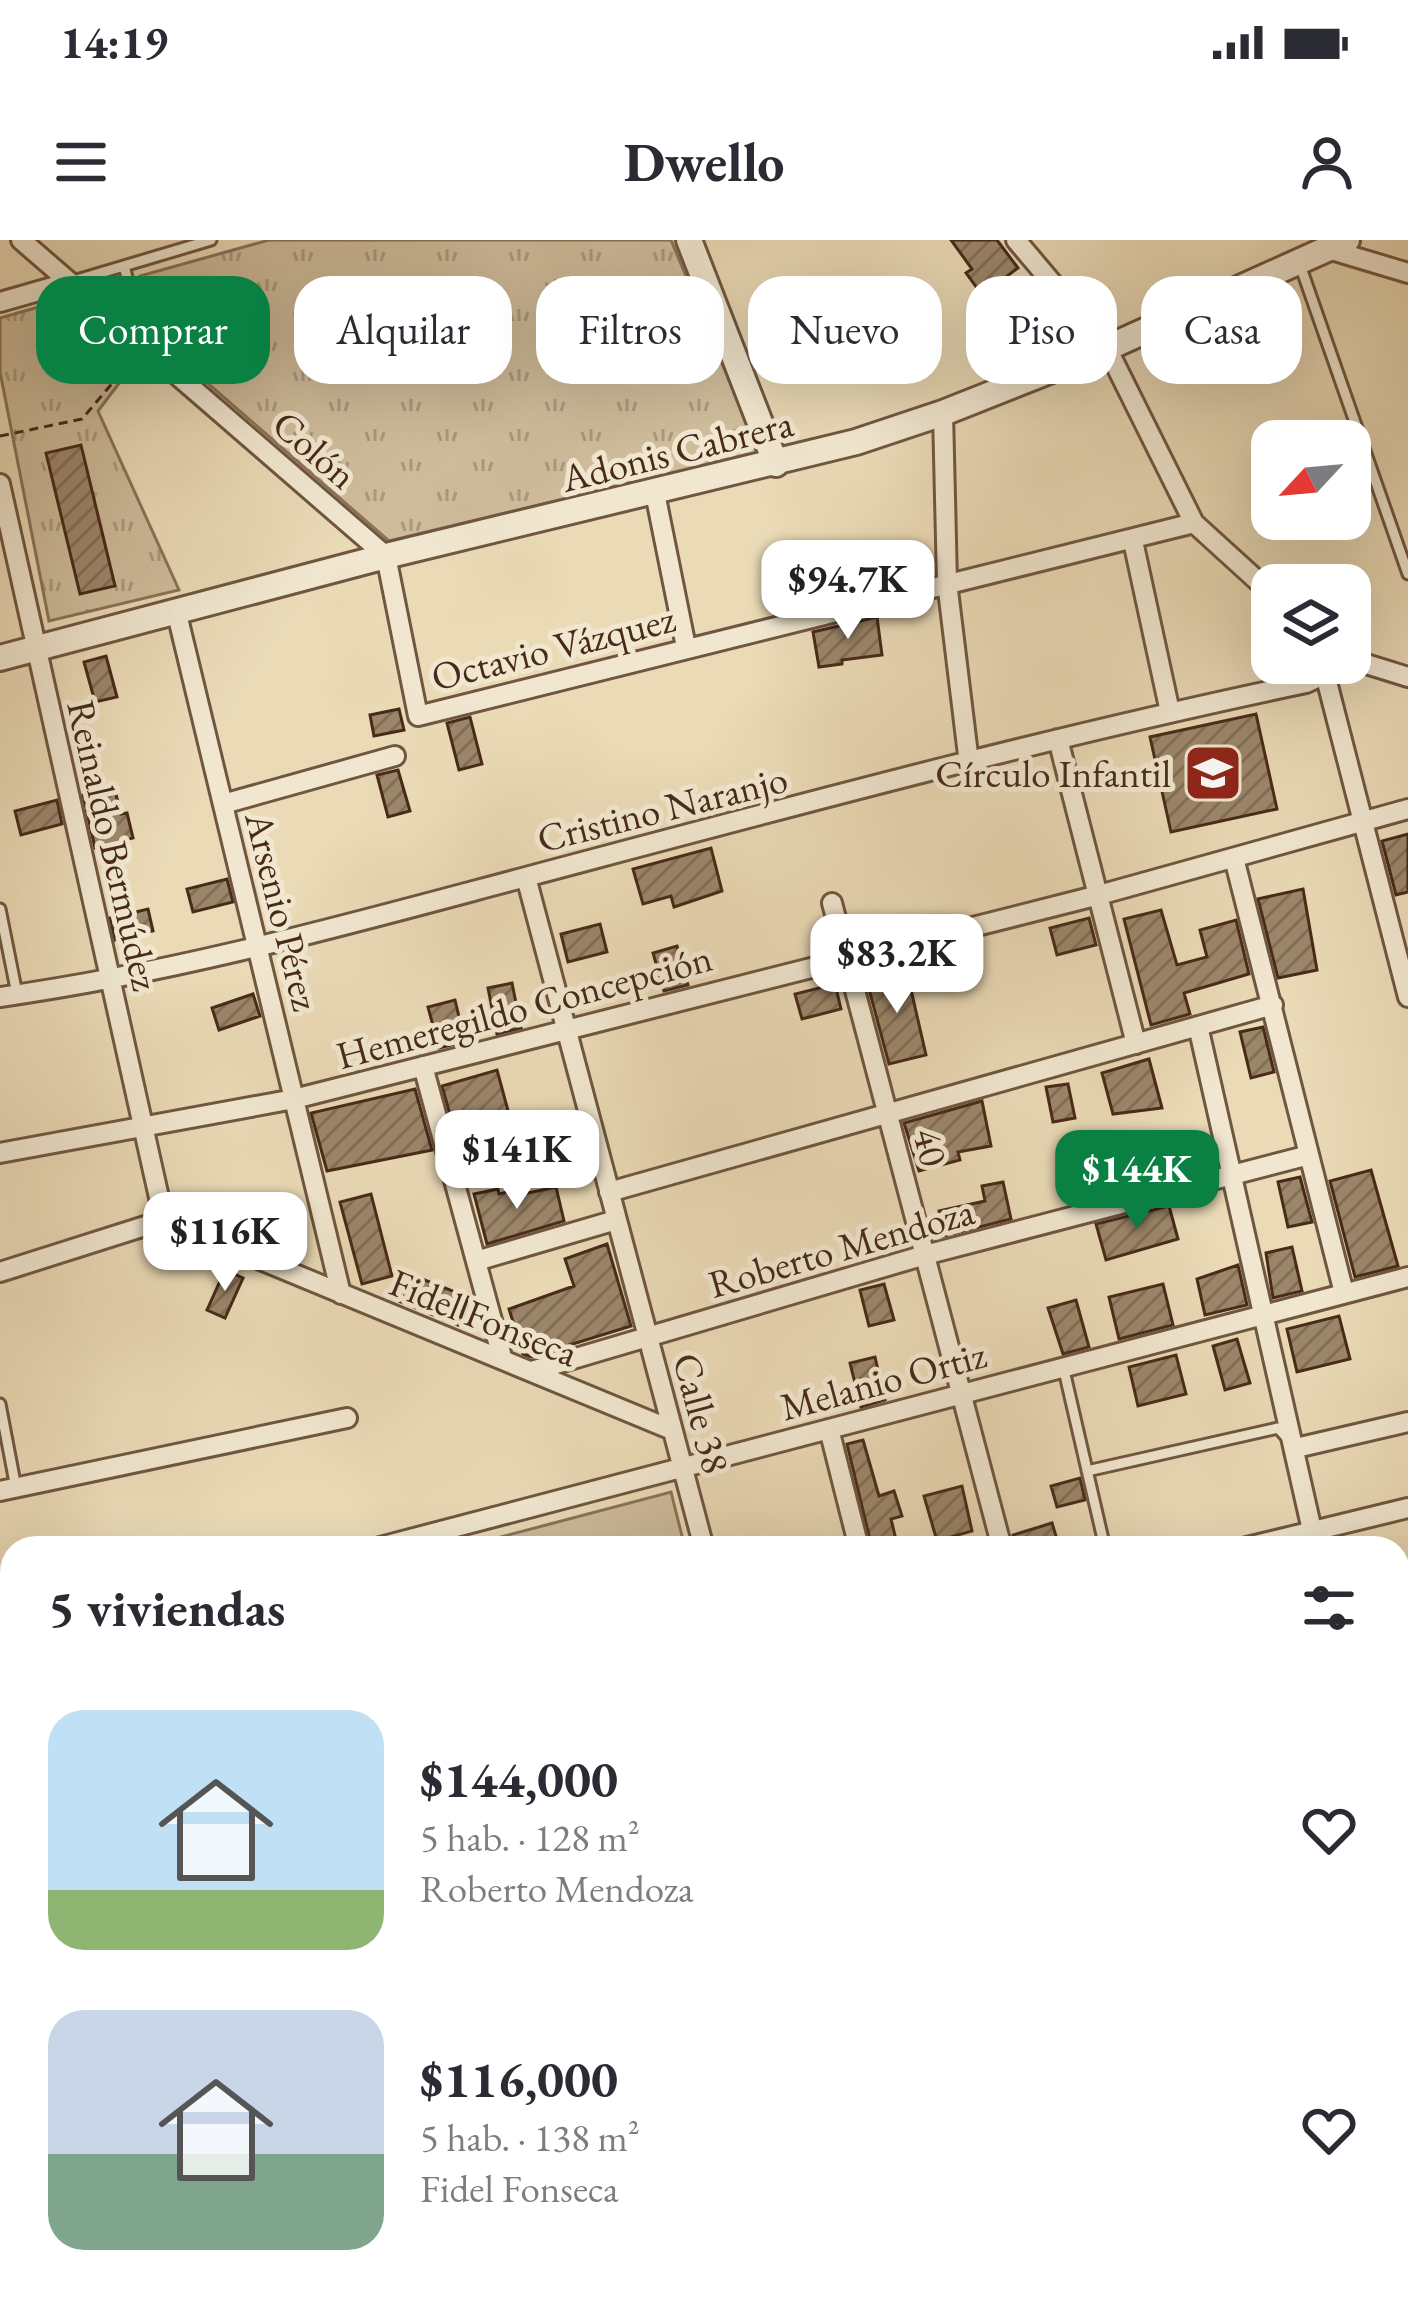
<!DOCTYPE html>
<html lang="es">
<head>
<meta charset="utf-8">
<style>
	body { margin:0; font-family:"EB Garamond",serif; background:#f7f7f7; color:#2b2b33; height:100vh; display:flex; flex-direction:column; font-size:45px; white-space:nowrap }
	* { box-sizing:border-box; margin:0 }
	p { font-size:39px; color:#7c7c81 }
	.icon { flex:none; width:66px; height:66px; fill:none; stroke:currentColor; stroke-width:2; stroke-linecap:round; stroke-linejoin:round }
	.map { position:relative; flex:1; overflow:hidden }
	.panel { position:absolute; left:0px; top:1296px; width:1410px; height:771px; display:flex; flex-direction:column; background:#fff; border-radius:36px 36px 0 0; box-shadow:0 12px 48px #0002 }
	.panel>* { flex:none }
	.hud { position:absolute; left:36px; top:36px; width:1338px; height:108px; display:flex; gap:24px }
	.needle { width:78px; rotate:244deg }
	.fabs { position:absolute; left:1251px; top:180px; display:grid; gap:24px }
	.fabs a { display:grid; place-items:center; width:120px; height:120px; border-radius:24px; background:#fff; box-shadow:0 12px 48px #0002; font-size:60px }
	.price { position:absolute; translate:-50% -102px; padding:0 27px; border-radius:24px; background:#fff; color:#222; font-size:39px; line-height:78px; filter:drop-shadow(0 3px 6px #0008) }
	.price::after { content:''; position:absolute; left:50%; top:72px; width:36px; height:27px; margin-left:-18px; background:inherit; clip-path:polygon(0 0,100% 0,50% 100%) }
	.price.active { background:#0b8043; color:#fff }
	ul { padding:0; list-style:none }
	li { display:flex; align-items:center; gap:36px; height:300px; padding:0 48px }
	li span { display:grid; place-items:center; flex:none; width:336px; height:240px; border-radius:36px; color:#555 }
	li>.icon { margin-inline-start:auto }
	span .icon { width:144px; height:144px; fill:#fffc; stroke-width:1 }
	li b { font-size:51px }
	h2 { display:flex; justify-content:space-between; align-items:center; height:144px; padding:0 48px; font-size:51px }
	.chip { padding:0 42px; border-radius:36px; background:#fff; box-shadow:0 12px 48px #0002; font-size:42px; line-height:108px }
	.chip.active { background:#0b8043; color:#fff }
	.status { display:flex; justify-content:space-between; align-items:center; height:84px; padding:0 60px; background:#fff; direction:ltr }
	.status svg { height:33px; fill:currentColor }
	header { display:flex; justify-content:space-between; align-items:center; height:156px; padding:0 48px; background:#fff; font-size:54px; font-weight:700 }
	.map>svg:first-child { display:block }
	.grass { fill:#cebc9b; stroke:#8a735a; stroke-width:3 }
	.park { fill:url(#park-tufts); stroke:#8a735a; stroke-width:3 }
	.building { fill:url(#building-hatch); stroke:#472a18; stroke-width:3 }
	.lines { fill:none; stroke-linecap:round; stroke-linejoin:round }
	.service-casing { stroke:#705640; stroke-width:15 }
	.minor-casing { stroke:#705640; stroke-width:24 }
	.tertiary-casing { stroke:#705640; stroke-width:30 }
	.path { stroke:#472a18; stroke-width:3; stroke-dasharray:9 6; stroke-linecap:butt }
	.service { stroke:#f1e7d0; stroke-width:9 }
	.minor { stroke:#f1e7d0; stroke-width:18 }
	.tertiary { stroke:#f1e7d0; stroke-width:24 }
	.labels { text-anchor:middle; stroke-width:10; stroke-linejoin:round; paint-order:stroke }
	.street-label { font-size:39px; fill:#472a18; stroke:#f1e7d0 }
	.poi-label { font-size:39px; fill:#472a18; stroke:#f1e7d0; text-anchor:end }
</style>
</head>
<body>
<div class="status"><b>14:19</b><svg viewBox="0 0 49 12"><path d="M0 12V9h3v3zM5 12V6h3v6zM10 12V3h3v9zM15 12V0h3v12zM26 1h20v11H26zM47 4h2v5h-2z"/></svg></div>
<header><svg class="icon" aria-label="menu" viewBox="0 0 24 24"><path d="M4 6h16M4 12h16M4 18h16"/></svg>Dwello<svg class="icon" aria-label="person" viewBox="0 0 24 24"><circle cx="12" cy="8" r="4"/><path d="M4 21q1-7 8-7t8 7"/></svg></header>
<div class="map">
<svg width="1408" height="2065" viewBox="0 0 1408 2065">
	<defs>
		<pattern id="park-tufts" width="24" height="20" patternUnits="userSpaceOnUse" patternTransform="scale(3)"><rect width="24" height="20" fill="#cebc9b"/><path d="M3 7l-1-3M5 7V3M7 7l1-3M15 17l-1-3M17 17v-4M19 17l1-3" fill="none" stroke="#a9997d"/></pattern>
		<pattern id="building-hatch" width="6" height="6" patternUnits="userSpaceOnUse" patternTransform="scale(3)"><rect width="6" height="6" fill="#9c866a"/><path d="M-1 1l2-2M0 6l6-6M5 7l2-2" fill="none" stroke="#816e56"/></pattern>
	</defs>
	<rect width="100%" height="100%" fill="#eadab6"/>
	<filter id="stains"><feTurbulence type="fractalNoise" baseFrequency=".00167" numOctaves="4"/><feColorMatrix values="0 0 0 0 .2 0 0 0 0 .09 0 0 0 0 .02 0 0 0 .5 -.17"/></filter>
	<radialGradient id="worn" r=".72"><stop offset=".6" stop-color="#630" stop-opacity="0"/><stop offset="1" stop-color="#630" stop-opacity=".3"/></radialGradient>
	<path class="grass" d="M671 1252 685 1308H479L478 1303Z"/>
	<path class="park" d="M269 0H671L759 212 389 301 159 101 140 36Z
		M70 58 139 117 98 171 179 350 49 381 0 132V78Z"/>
	<path class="building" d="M951 0H997L1018 28 982 55 966 33 972 29Z
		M81 205 115 346 80 354 46 213Z
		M877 377 882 415 842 420V424L819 427 813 392Z
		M106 416 117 457 95 462 84 422Z
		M399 469 404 490 374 496 370 475Z
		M1256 474 1277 569 1171 592 1150 497Z
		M470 477 482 524 459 530 447 483Z
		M398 530 410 571 388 577 377 535Z
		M114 547 121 574 127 573 133 598 95 608 83 555Z
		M57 560 62 584 21 595 15 571Z
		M1408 594V652L1396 655 1382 601Z
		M711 608 722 651 674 667 671 656 643 664 633 629Z
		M227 639 233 662 193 672 187 649Z
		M1303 649 1317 730 1278 738 1258 659Z
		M148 669 153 691 115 700 110 678Z
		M1161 670 1177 725 1207 717 1200 690 1236 680 1249 734 1184 753 1190 774 1151 785 1124 679Z
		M1089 678 1096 705 1057 715 1050 688Z
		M600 684 607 712 568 722 561 694Z
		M677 706 688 745 664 751 653 713Z
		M906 728 926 815 889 824 866 738Z
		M512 743 521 788 497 794 488 748Z
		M835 744 841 769 802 779 795 754Z
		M253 754 260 776 219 790 212 768Z
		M455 760 465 802 439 808 428 767Z
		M1263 787 1274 832 1251 838 1240 792Z
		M1149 819 1162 868 1113 874 1102 833Z
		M497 830 510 878 455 893 442 846Z
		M1068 844 1075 878 1053 882 1046 847Z
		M415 849 432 910 327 931 311 873Z
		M982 861 991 906 958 912 960 920 919 931 904 883Z
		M574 872 580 895 529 908 524 885Z
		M1147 900 1155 941 1071 963 1066 925 1094 921V917L1124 912 1123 905Z
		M1371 930 1398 1026 1355 1037 1330 941Z
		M1300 937 1312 982 1288 987 1278 942Z
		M1003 942 1011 979 940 997 939 971 985 961 982 946Z
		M527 947 528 953 556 947 564 981 487 1004 474 954 498 949 499 954Z
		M371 954 392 1036 362 1044 340 962Z
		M1169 966 1178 999 1106 1020 1096 984Z
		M607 1004 631 1086 531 1117 523 1114 509 1069 574 1046 565 1019Z
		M1292 1007 1302 1051 1273 1058 1266 1013Z
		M1238 1025 1247 1065 1205 1075 1197 1039Z
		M225 1030 243 1038 225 1078 207 1070Z
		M402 1031 468 1057 458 1085 391 1058Z
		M884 1044 894 1080 869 1086 860 1050Z
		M1163 1044 1173 1085 1119 1099 1109 1057Z
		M1076 1060 1089 1107 1063 1114 1048 1068Z
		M1339 1076 1350 1119 1297 1132 1287 1089Z
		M1237 1099 1250 1143 1225 1150 1213 1106Z
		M1176 1115 1186 1154 1138 1166 1129 1127Z
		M875 1117 885 1160 861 1167 850 1123Z
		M863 1200 879 1256 894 1251 902 1276 891 1279 898 1308H872L847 1204Z
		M1080 1238 1085 1260 1057 1267 1051 1246Z
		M962 1246 972 1291 937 1301 924 1256Z
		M1052 1283 1059 1306 1015 1308 1013 1295Z"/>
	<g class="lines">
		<g class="service-casing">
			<path id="service" d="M1299 22 1408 334
				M124 26 144 102
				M70 42 211 0
				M0 669 17 754
				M1063 1126 1105 1308
				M0 1164 16 1248
				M1087 1231 1278 1188 1288 1199
				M0 1959H12"/>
		</g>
		<g class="minor-casing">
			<path id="minor" d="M21 0 386 316 418 476 1194 283
				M1016 0 1107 108 1194 283 1272 354
				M1328 9 1408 33
				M0 62 70 42
				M943 173 947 342 969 523
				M0 244 164 980
				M655 253 686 407
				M1133 301 1170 472
				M177 374 341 1054
				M1350 419 1408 437
				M1325 434 1408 757
				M1058 499 1136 804
				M223 564 395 516
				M1234 618 1344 1053
				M526 637 704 1308
				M832 663 1002 1308
				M0 757C178 732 349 684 522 638 782 569 1043 498 1306 443L1325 434 1333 423
				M1198 786 1316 1308
				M423 826 502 1117
				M0 913 294 859 1099 655 1408 569
				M609 952 1273 765
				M476 1021 616 980
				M0 1032 164 980 672 1190
				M532 1131 925 1015 1309 915
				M829 1189 859 1308
				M1296 1208 1408 1182
				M0 1251 347 1178
				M376 1308 1408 1037
				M1243 1308 1408 1268
				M0 1411 12 1407
				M1398 1417 1408 1414
				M1398 1636 1408 1635
				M0 1650 12 1649
				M0 1755 12 1753
				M1398 1755 1408 1811
				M1398 1839H1408
				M0 1881 12 1880
				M600 2055 601 2065"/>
		</g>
		<g class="tertiary-casing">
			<path id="tertiary" d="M689 0 776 224
				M0 418 386 316 856 202 943 173 1107 108 1347 0"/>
		</g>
		<path class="path" d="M0 196 82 179 131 121"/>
		<use href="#service" class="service"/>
		<use href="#minor" class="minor"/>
		<use href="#tertiary" class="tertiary"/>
	</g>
	<defs>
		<g id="school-square" transform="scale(3)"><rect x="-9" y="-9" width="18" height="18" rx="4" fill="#8f2418" stroke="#f1e7d0"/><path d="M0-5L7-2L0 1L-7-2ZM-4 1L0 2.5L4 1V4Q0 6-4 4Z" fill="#fff"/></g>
	</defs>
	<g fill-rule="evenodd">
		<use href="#school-square" x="1213" y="533"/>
	</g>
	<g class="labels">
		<g class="street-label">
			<text transform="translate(315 209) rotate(41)" y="14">Colón</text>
			<text transform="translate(677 210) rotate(-14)" y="14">Adonis Cabrera</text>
			<text transform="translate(553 407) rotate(-14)" y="14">Octavio Vázquez</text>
			<text transform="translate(662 568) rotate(-14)" y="14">Cristino Naranjo</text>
			<text transform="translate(114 605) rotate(77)" y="14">Reinaldo Bermúdez</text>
			<text transform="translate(283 671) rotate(76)" y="14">Arsenio Pérez</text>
			<text transform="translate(524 766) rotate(-15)" y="14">Hemeregildo Concepción</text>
			<text transform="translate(931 907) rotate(75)" y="14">40</text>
			<text transform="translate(841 1007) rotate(-16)" y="14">Roberto Mendoza</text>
			<text transform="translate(484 1077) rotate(22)" y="14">Fidel Fonseca</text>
			<text transform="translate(883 1140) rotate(-15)" y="14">Melanio Ortiz</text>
			<text transform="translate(702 1173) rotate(75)" y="14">Calle 38</text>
		</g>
		<g class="poi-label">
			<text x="1171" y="547">Círculo Infantil</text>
		</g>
	</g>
	<rect width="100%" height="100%" filter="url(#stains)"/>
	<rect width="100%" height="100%" fill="url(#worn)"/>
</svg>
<div class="fabs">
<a><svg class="needle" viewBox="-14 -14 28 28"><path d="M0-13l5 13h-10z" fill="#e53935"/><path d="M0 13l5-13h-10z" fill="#7c7c81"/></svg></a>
<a><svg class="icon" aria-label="layers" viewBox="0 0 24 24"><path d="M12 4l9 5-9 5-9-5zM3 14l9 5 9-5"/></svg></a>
</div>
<b class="price" style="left:848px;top:402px">$94.7K</b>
<b class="price" style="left:897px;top:776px">$83.2K</b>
<b class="price" style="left:517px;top:972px">$141K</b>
<b class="price active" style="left:1137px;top:992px">$144K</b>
<b class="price" style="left:225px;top:1054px">$116K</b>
<div class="hud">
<a class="chip active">Comprar</a>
<a class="chip">Alquilar</a>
<a class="chip">Filtros</a>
<a class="chip">Nuevo</a>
<a class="chip">Piso</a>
<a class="chip">Casa</a>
</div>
<section class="panel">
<h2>5 viviendas<svg class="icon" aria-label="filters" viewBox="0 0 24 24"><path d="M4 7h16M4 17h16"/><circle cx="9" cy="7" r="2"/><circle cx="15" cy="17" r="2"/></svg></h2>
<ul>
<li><span style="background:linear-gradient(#bfe0f5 75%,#8fb573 0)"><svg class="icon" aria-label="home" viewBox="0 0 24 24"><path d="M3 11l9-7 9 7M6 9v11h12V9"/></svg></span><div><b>$144,000</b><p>5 hab. · 128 m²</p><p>Roberto Mendoza</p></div><svg class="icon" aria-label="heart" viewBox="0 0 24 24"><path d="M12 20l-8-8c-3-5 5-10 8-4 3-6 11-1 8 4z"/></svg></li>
<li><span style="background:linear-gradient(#c9d6e8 60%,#7fa58c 0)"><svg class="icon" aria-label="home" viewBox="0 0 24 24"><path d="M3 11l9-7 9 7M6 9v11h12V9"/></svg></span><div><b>$116,000</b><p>5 hab. · 138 m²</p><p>Fidel Fonseca</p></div><svg class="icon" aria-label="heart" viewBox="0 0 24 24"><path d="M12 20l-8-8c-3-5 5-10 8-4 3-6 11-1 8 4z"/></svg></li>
</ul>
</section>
</div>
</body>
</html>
